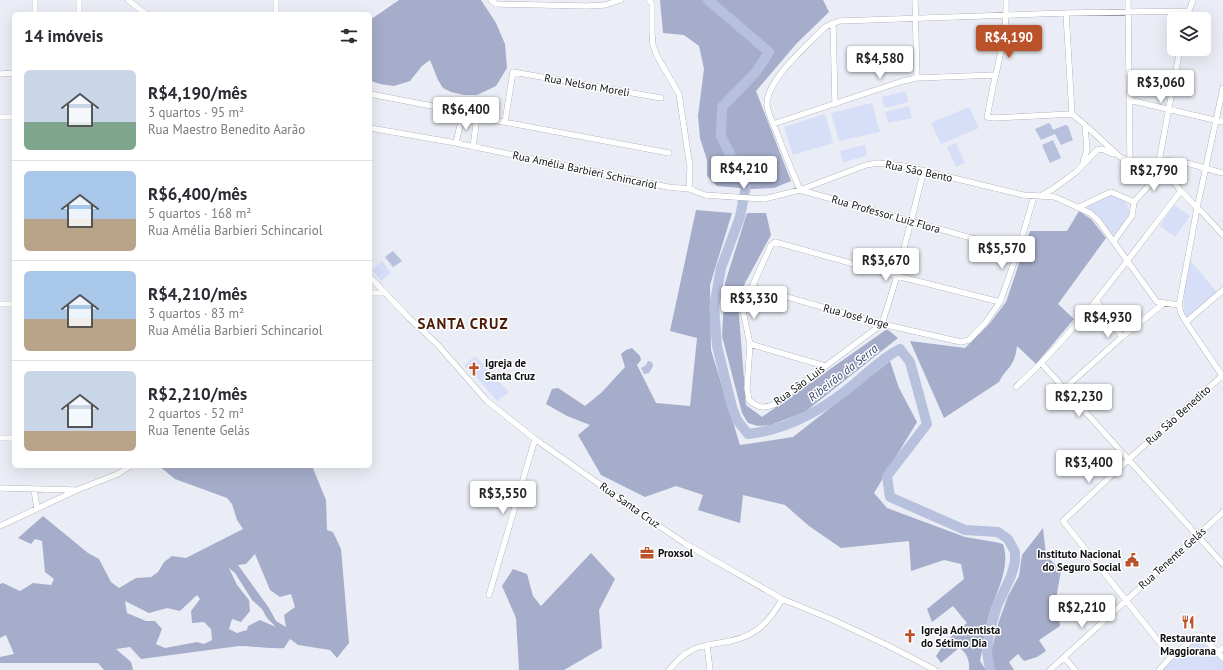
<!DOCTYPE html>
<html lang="pt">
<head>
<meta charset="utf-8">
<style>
	body { margin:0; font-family:"PT Sans",sans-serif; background:#f2f2f3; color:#2b2b33; height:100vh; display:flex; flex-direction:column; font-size:15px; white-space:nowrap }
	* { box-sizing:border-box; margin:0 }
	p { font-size:13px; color:#7c7c81 }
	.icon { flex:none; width:22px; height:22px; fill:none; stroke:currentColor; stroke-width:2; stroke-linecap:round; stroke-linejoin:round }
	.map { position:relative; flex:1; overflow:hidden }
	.panel { position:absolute; left:12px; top:12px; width:360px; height:456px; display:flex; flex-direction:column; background:#fff; border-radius:6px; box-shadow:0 4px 16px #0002 }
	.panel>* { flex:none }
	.tools { position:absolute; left:1167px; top:12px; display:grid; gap:8px }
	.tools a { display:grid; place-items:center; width:44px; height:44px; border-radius:6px; background:#fff; box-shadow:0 4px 16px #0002; font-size:20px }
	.price { position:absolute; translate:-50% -34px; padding:0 9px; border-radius:4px; background:#fff; color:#222; font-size:13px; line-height:26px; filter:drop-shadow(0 1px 2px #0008) }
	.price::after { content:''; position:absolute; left:50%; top:24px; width:12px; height:9px; margin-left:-6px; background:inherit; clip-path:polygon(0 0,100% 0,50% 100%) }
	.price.current { background:#ba532a; color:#fff }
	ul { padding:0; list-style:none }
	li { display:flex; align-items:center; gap:12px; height:100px; padding:0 12px }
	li+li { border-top:1px solid #e1e1e2 }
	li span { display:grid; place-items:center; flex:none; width:112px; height:80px; border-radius:6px; color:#555 }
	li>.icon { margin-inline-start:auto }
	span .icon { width:48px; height:48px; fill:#fffc; stroke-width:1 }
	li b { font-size:17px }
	h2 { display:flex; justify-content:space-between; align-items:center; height:48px; padding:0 12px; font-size:17px }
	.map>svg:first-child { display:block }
	.green { fill:#d7def7 }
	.forest { fill:#a5adca; fill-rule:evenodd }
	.water { fill:#b7c0dd }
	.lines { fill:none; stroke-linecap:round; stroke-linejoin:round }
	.river { stroke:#b7c0dd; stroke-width:10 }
	.minor-casing { stroke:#94969e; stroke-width:6 }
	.minor { stroke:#fff; stroke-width:5.5 }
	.labels { text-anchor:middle; stroke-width:3; stroke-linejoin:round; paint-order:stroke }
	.street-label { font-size:11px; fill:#0f1013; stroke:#fff }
	.poi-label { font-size:11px; font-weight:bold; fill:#0f1013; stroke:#fff; text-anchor:start }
	.water-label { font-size:12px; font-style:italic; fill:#3b456f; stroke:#fff }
	.district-label { font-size:15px; font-weight:bold; letter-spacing:1px; fill:#4c1b07; stroke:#fff }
</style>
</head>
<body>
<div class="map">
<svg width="1223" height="670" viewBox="0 0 1223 670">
	<rect width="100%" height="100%" fill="#eaedf5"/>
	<path class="green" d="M906 91 908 102 885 108 882 97Z
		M872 103 880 132 839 141 831 113Z
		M909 106 912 118 888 123 885 112Z
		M969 107 979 128 941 144 931 123Z
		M825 114 833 143 793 155 784 127Z
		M956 143 965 163 956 167 947 147Z
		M865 145 867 156 843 162 840 151Z
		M1110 195H1114L1125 201 1129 208V215L1114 235 1112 234 1100 218 1086 207Z
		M1174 205 1190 216 1175 237 1160 226Z
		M1190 260 1217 292 1187 317C1179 304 1188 275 1190 260Z
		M382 261 391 273 381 281 372 270Z
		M473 357 477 358 509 392 497 401 481 382 464 366Z
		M1199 635 1223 661V670H1159Z"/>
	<path class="forest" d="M399 0H481L496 23 505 44 507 68 496 86 477 95H464L451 92 443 88 438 80 430 60 422 66 410 81 394 86 380 84 371 81 370 20Z
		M660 0H823L829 12 797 43 756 91 791 181 774 188 751 189 717 186 707 176V160L700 138 698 116 704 69 699 46 684 35 663 33Z
		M696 210 732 213 710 285 711 350 740 445 793 437 890 361 899 388 917 422 874 493 887 508 965 537 995 542 1003 544C1011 568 996 592 989 615 985 630 983 646 980 661L986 670H969C970 662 967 652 959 648L941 663 936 656 946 641 967 623 953 606 932 622 927 609 964 579 961 564 944 560 911 571 909 541 841 548 809 526 785 505 743 495 740 523 698 510 703 495 676 486 645 497 601 475 578 435 590 425 567 416 546 404 552 389 558 388 585 406 602 392 625 367 621 354 626 350 632 348 640 356 641 360 637 365 656 403 690 406 697 338 670 331Z
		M1079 211 1091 219 1106 238 1058 304 1074 319 1036 364 1017 346C1016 353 1015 359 1011 365 1006 372 1002 375 999 382L944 418 910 341 965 348 990 323 1006 302 1030 231H1067Z
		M747 213H766L771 235 745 283 738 302 746 405 762 417 887 329 898 338 805 412 771 425 758 426 748 423 742 413 722 336 725 283Z
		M159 466H236L260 468 259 466H312L326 500 327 530 333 532 341 549 349 643 337 658 330 650 298 645 290 639 284 648C269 649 254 646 239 646L141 659 130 647 116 649 131 662 133 670H104L98 663H0V657L14 654 6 635 0 638V584L3 583 20 591 33 583 51 585 54 579 45 572 42 541 35 539 31 544 18 538 43 516 88 553 99 559 111 582 119 588 136 578 151 577 158 572 164 562 172 556 186 558 243 529 237 520 232 504 227 498 175 479ZM255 554 270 590 280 597 291 594 295 607 284 615 286 627 276 621 269 608 238 565 246 564ZM229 568 235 573 252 600 262 609 267 618 276 627 260 620 248 626 247 630 237 633 229 629 232 619 241 622 250 611 249 600 237 585ZM197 595 200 599 191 611 192 623 204 622 211 629 212 640 204 644 197 642 165 648 156 644 162 629 155 621H146L127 613 125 601 149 613 167 608 180 611Z
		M1043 528 1046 555 1061 571 1057 593 1060 626 1039 640 1046 651 1037 657 1024 661 1018 654 1009 662 1014 670H995L992 663V648L999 621 1008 596 1019 576 1022 555Z
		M591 553 615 579 599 610 602 648 564 670H519L516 618 502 586 513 569 527 574 533 596 541 606Z"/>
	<path class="water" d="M1049 123 1051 125 1053 130 1065 125 1068 126 1073 140 1061 145 1055 134 1041 140 1035 129Z
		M1053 140 1061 158 1050 163 1042 145Z
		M393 251 402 261 393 267 385 257Z
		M648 361 652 362 653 366 649 373 644 374 641 368 646 365Z"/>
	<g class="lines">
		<path class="river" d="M708 0 769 52 756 72 722 107 721 136 746 186 740 217 721 268 714 307 717 346 732 407 737 420 748 434C788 430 824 409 854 384 870 371 882 358 900 349L910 362 927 424 887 476 890 497 965 530 998 532 1008 539 1015 552V562L1011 576 997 606 989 634 987 652 990 670"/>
		<g class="minor-casing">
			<path id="minor" d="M35 0V14
				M79 0V14
				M128 0 146 14
				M491 0 496 4 587 6 605 5 621 0
				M649 0 652 4V33L653 45 657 56 679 94 690 167 689 189
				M915 0 917 78
				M1006 0C1007 28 1002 47 996 74 992 88 990 103 987 117L994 118 1072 114 1084 124 1120 157C1139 166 1155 159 1175 161 1191 163 1207 169 1223 173
				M1128 0 1130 161
				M1066 13 1072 114
				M276 14V0
				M1186 19 1193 0
				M833 23 835 104
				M0 74 14 73
				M1223 88 1197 208 1179 305 1181 313 1186 322 1223 377
				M370 94 463 112 477 117 669 153
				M1129 100 1223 122
				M0 117H14
				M505 122 513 72 661 98
				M773 124 903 81 917 78 995 75
				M370 128 456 143 668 187 689 189 705 195 764 199 800 190 866 165 878 163 904 166 1023 195 1055 197 1090 213 1098 220 1157 302 1179 305
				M456 143 463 112
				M473 147 477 117
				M1159 161 1180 49
				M1083 162 1087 150 1085 125
				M1145 163 1162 171 1168 175 1181 191 1197 208 1201 211 1223 235
				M800 190C792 171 784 152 777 133 774 126 767 112 767 104 767 79 808 45 825 27L839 21 1066 13 1188 11
				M800 190 1018 251
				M1042 195 1053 189 1076 172 1097 150 1102 149 1113 154
				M1077 208 1111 192 1134 202
				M1114 241 1132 216 1134 202 1162 171
				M370 277 409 318 437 344 487 401 535 439 656 524 686 544 782 599 831 619 889 646 935 670
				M752 287 882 324 961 342 969 340 986 322 1000 302 1018 251 1034 196
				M370 293H384
				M1096 300 1122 337
				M0 304H14
				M1186 322 1223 290
				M882 324 775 404C764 409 758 408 749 400L747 388 750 344 743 311 744 297 752 287 771 245 775 242 897 276 1000 302
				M882 324 897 276 924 170
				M750 344 825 366
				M1042 364 1223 564
				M1016 387C1079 330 1128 258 1181 191
				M1064 389 1122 337 1164 303
				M0 438H14
				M0 488 75 490
				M34 489 37 509
				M0 526 77 490 118 474 130 466
				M489 595 535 439
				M707 645 710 670
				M1218 652 1223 648
				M1064 657 1075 670
				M1171 657 1063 521 1129 459 1223 375
				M669 670C676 662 682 655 692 650 701 645 710 645 719 643 751 639 767 627 782 599
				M1050 670 1223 512
				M1159 670 1171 657 1198 635H1201L1223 658"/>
		</g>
		<use href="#minor" class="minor"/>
	</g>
	<defs>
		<g id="church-bare" transform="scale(1.08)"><path d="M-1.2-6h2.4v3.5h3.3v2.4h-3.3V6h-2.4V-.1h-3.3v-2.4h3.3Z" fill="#ba532a" stroke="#fff" stroke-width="2.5" paint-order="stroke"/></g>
		<g id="office-bare" transform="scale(1.08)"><path d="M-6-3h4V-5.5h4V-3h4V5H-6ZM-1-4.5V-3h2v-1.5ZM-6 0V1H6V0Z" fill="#ba532a" stroke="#fff" stroke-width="2.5" paint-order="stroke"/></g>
		<g id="civic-bare" transform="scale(1.08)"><path d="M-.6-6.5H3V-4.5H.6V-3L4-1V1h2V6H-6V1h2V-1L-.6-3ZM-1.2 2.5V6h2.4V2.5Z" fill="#ba532a" stroke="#fff" stroke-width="2.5" paint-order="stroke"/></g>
		<g id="restaurant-bare" transform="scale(1.08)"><path d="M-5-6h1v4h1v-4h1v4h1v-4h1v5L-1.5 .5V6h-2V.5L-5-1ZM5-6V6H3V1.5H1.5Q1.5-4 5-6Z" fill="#ba532a" stroke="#fff" stroke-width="2.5" paint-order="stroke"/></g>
	</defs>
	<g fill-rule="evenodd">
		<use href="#church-bare" x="474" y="369"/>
		<use href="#office-bare" x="647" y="553"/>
		<use href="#civic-bare" x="1132" y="560"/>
		<use href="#restaurant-bare" x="1188" y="622"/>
		<use href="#church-bare" x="910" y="636"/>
	</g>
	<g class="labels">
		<g class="street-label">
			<text transform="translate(587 85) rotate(10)" y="4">Rua Nelson Moreli</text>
			<text transform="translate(585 170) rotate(12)" y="4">Rua Amélia Barbieri Schincariol</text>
			<text transform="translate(919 171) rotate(12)" y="4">Rua São Bento</text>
			<text transform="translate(886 214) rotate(16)" y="4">Rua Professor Luiz Flora</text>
			<text transform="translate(856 316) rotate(15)" y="4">Rua José Jorge</text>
			<text transform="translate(799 385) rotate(-36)" y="4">Rua São Luis</text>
			<text transform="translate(1178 415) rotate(-42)" y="4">Rua São Benedito</text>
			<text transform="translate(630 505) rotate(35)" y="4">Rua Santa Cruz</text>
			<text transform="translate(1172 558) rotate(-42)" y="4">Rua Tenente Gelás</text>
		</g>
		<g class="poi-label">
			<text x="485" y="367">Igreja de<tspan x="485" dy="13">Santa Cruz</tspan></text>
			<text x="658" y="557">Proxsol</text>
			<text x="1121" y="558" text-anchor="end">Instituto Nacional<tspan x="1121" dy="13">do Seguro Social</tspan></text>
			<text x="921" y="634">Igreja Adventista<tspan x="921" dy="13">do Sétimo Dia</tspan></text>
			<text x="1188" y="642" text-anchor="middle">Restaurante<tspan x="1188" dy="13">Maggiorana</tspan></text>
		</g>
		<g class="water-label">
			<text transform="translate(843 373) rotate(-38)" y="4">Ribeirão da Serra</text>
		</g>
		<g class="district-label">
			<text x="463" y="329">SANTA CRUZ</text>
		</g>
	</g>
</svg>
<div class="tools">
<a><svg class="icon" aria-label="layers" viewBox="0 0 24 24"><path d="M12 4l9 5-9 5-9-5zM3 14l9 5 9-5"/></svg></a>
</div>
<b class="price current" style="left:1009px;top:59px">R$4,190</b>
<b class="price" style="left:880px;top:80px">R$4,580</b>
<b class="price" style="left:1161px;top:104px">R$3,060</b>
<b class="price" style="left:466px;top:131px">R$6,400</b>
<b class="price" style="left:744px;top:190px">R$4,210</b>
<b class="price" style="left:1154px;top:192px">R$2,790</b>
<b class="price" style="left:1002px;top:270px">R$5,570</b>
<b class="price" style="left:886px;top:282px">R$3,670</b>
<b class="price" style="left:754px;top:320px">R$3,330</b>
<b class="price" style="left:1108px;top:339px">R$4,930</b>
<b class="price" style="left:1079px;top:418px">R$2,230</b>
<b class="price" style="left:1089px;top:484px">R$3,400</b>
<b class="price" style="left:503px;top:515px">R$3,550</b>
<b class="price" style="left:1082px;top:629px">R$2,210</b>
<section class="panel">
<h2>14 imóveis<svg class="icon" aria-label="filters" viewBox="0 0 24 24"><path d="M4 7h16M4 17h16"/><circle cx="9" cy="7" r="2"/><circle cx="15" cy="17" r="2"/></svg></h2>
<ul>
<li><span style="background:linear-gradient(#c9d6e8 65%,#7fa58c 0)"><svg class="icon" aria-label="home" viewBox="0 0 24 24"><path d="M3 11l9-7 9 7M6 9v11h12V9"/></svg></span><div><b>R$4,190/mês</b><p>3 quartos · 95 m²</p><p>Rua Maestro Benedito Aarão</p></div></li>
<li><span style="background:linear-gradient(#a9c7e8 60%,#b9a48a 0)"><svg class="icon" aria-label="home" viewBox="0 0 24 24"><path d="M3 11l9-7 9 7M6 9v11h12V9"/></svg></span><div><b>R$6,400/mês</b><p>5 quartos · 168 m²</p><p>Rua Amélia Barbieri Schincariol</p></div></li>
<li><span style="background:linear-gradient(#a9c7e8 60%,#b9a48a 0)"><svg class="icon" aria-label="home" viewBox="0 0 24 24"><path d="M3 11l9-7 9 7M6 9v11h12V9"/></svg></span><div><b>R$4,210/mês</b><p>3 quartos · 83 m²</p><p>Rua Amélia Barbieri Schincariol</p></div></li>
<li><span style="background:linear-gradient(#c9d6e8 75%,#b9a48a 0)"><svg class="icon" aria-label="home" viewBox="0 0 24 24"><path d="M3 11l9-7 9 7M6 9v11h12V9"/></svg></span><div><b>R$2,210/mês</b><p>2 quartos · 52 m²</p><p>Rua Tenente Gelás</p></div></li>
</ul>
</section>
</div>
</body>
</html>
